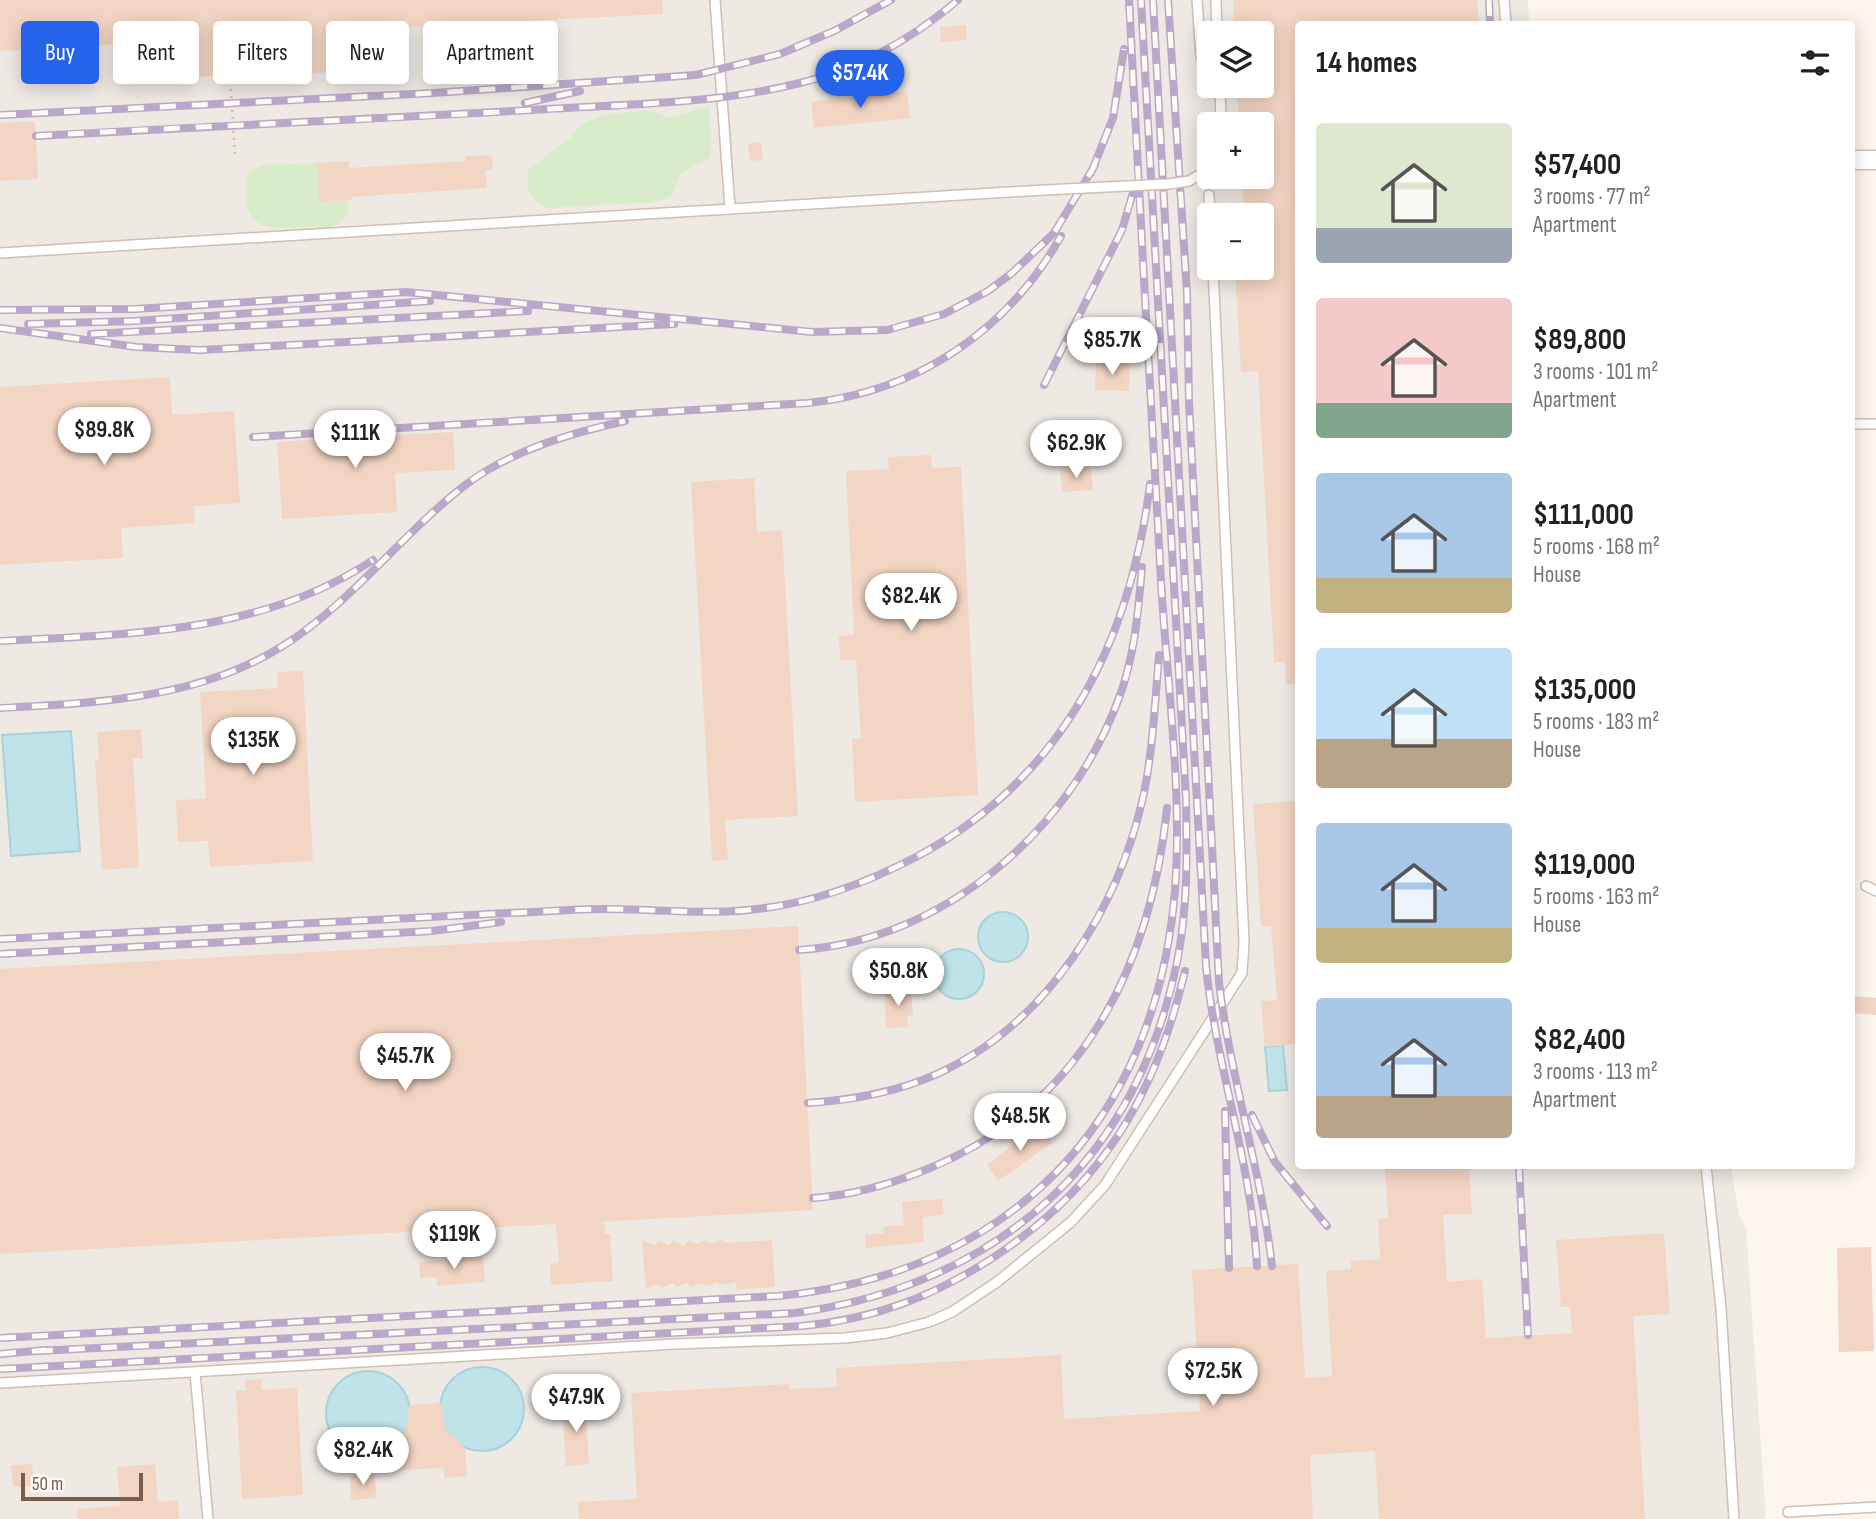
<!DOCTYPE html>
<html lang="en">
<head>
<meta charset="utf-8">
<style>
	body { margin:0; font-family:"Sofia Sans Condensed",sans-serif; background:#f6f6f6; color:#222; height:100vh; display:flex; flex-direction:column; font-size:26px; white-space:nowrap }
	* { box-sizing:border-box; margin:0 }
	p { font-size:23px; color:#767676 }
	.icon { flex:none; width:38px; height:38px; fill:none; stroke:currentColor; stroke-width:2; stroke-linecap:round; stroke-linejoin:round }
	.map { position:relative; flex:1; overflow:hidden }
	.drawer { position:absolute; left:1295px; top:21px; width:560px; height:1148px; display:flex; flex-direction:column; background:#fff; border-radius:7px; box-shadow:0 4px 18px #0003 }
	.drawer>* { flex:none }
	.top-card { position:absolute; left:21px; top:21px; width:665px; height:63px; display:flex; gap:14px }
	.tools { position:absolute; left:1197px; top:21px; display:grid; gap:14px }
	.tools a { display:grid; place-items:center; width:77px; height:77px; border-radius:7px; background:#fff; box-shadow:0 4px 18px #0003; font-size:35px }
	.scale { position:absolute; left:21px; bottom:18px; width:122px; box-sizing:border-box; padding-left:7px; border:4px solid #7a5c4d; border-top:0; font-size:19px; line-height:24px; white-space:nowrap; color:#7a5c4d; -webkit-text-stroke:5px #fffaf3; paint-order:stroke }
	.price { position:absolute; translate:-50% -60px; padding:0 16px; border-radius:24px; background:#fff; color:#222; font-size:23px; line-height:46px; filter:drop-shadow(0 2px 4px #0008) }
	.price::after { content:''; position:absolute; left:50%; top:42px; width:21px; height:16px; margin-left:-10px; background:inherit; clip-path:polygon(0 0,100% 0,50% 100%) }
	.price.active { background:#2563eb; color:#fff }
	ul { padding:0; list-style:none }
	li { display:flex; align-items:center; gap:21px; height:175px; padding:0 21px }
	li span { display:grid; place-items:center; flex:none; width:196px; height:140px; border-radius:7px; color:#555 }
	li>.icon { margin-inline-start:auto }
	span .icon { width:84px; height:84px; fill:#fffc; stroke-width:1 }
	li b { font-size:30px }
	h2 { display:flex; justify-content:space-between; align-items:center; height:84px; padding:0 21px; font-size:30px }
	.chip { padding:0 24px; border-radius:7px; background:#fff; box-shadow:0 4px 18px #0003; font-size:24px; line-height:63px }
	.chip.active { background:#2563eb; color:#fff }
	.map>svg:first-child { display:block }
	.industrial { fill:#efe9e4; fill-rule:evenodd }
	.green { fill:#d8ecc9 }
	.water { fill:#bfe3e8; stroke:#a5d3da; stroke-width:2 }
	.building { fill:#f3d5c3 }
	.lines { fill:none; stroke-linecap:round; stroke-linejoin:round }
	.service-casing { stroke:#d1beb0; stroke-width:12 }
	.minor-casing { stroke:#d1beb0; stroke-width:21 }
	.path { stroke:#d9b8a5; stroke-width:2.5; stroke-dasharray:2 5; stroke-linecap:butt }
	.service { stroke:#fff; stroke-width:9 }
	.minor { stroke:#fff; stroke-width:18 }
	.rail-casing { stroke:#b9a8c9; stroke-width:8 }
	.rail { stroke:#fffaf3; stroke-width:5; stroke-dasharray:16; stroke-linecap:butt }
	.service-bridge-casing { stroke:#d1beb0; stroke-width:12; stroke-linecap:butt }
	.service-bridge { stroke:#fff; stroke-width:9 }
</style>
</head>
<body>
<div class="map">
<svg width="1876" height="1519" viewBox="0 0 1876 1519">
	<rect width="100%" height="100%" fill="#fdf6ec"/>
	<path class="industrial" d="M0 0H1528L1529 24H1298V1166H1731L1739 1216 1746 1228 1766 1519H0ZM1209 33H1262V86H1209ZM1209 124H1262V177H1209ZM1209 215H1262V268H1209Z"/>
	<path class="green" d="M709 106 711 151 709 158 681 173 671 196 656 202 546 208C528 201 527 188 528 170L571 137 582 124 603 115 650 110 669 118Z
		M317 163 319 202 348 201C349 211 348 218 338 224 329 229 315 227 305 227 278 228 249 234 246 198 246 189 245 181 250 171L263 165Z"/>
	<path class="water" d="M71 731 80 851 11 856 2 735Z
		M978 937a25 25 0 1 1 50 0a25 25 0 1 1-50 0Z
		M934 974a25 25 0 1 1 50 0a25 25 0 1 1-50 0Z
		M1283 1045 1287 1090 1269 1091 1265 1047Z
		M440 1409a42 42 0 1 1 84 0a42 42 0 1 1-84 0Z
		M326 1413a42 42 0 1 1 84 0a42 42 0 1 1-84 0Z"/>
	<path class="building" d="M0 0H662L663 14 369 29 371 61 358 62V71L290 74 288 35 250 37 252 74 194 77 192 40 0 51Z
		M1233 0H1477L1479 24H1298V684H1286L1285 662H1274L1258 371 1241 372 1235 268H1262V215H1244L1242 177H1262V124H1239L1237 86H1262V33H1234Z
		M966 25 967 40 941 42 940 27Z
		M907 92 910 118 814 128 811 102Z
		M35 121 38 179 0 181V123Z
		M761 142 763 160 750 161 748 144Z
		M492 155 493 170H486L487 188 352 197V200L319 202 317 163 349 161V168L466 161 465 156Z
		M1096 363 1130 364 1129 391 1095 390Z
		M170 377 172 415 234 411 240 503 194 506 195 523 121 528 123 558 0 565V387Z
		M353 412 355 437 453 432 455 470 395 473 397 512 282 519 277 442 338 438 336 414Z
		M931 455 932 468 961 467 978 795 855 802 852 739H861L856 660H840L839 636 854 635 846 471 889 469 888 457Z
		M1091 468 1093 490 1062 492 1060 469Z
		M754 478 757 532 782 530 798 816 725 820 728 860 712 861 691 482Z
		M303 671 313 861 210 867 208 841 178 842 176 800 206 799 200 692 278 688 277 672Z
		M141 729 143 758H133L139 867 102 870 95 761 99 760 97 732Z
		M1297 801 1298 1044 1265 1047 1261 1001 1277 1000 1271 926 1261 927 1253 804Z
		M798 926 813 1210 598 1222 605 1224V1234H610L613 1281 551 1285 550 1264 559 1263 556 1224 0 1254V969Z
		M911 989 913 1015 907 1016 908 1027 886 1028 884 991Z
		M1852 996 1876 998V1015L1852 1013Z
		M1039 1124 1052 1143 998 1181 987 1165Z
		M1385 1166H1469L1472 1214 1443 1215 1447 1282 1482 1279 1486 1338 1572 1333 1570 1307H1561L1556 1240 1664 1233 1670 1314 1633 1316 1645 1519H1379L1375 1451 1310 1455 1313 1519H579L578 1502 637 1499 631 1393 789 1384V1389L837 1387 836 1368 1061 1355 1064 1419 1200 1411 1192 1270 1298 1264 1305 1378 1332 1376 1326 1271 1351 1269V1261L1380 1259 1378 1219 1388 1218Z
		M942 1199 944 1215 922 1217 924 1242 866 1248 865 1235 884 1233 883 1227 904 1225 902 1202Z
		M720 1238 726 1243 772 1240 775 1287 737 1290 736 1282 722 1285 717 1282 707 1286 701 1283 692 1287 686 1283 677 1287 672 1283 663 1288 657 1284 646 1289 642 1240 654 1245 660 1241 668 1245 674 1241 684 1246 689 1241 698 1244 704 1240 713 1244Z
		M1871 1247 1874 1351 1839 1352 1837 1248Z
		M483 1257 485 1282 437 1286 436 1277 420 1278 419 1262Z
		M262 1379V1390L297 1388 303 1495 242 1499 236 1391H246L245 1380Z
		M585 1401 589 1464 566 1466 562 1403Z
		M441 1403 446 1430 465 1448 467 1476 445 1478 443 1468 396 1470 394 1446 406 1430 409 1405Z
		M32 1464 34 1486 13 1487 11 1465Z
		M155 1464 158 1502 178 1500 179 1519H77V1509L120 1506 117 1467Z
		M375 1474 376 1498 351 1500 350 1475Z"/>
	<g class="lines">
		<g class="service-casing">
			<path id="service" d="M715 0 730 209
				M1197 0 1201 57
				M1216 0 1217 33
				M1504 0 1506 24
				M1220 86 1221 124
				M1209 195 1210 215
				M0 253 1044 190
				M1852 424H1876
				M1866 886 1876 891
				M1706 1166 1721 1308 1734 1519
				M195 1372 208 1519
				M0 1383 675 1344 845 1338 887 1333 929 1322 952 1312 997 1282 1071 1222 1105 1185 1242 973 1244 942 1213 268
				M1788 1512 1876 1507"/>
		</g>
		<g class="minor-casing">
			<path id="minor" d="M1852 160H1876"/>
		</g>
		<path class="path" d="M230 75 235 155"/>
		<use href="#service" class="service"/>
		<use href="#minor" class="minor"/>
		<g class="rail-casing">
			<path id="rail" d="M1153 0 1206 966C1216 1067 1252 1164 1257 1266
				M1168 0 1187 293 1189 402 1219 982C1230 1077 1261 1169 1272 1266
				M1489 0 1490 24
				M525 103 580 91
				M0 115 433 93 696 75 780 54 834 31 891 0
				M36 136C201 126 367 120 532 110 621 104 713 105 800 83 859 69 912 39 958 0
				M1091 173 1113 118 1124 49
				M0 310 135 309 406 292 812 332 887 330 944 314 988 291 1012 273 1054 233 1095 165
				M28 324 135 321 430 301
				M0 328 136 347 200 350 674 324
				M91 334 528 311
				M1044 385 1122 230 1134 189
				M253 437 808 403C916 392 1007 332 1061 236
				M0 641C129 634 261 634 373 560
				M0 708C96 703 197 699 281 647 352 603 402 533 468 483 513 450 571 433 625 421
				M0 939C169 930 339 922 508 913 540 912 573 909 605 909 659 909 712 916 765 908 819 901 868 882 916 857 1062 779 1130 643 1150 484
				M799 950C943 941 1070 831 1119 698 1135 655 1138 612 1142 567
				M0 954 432 931 501 922
				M808 1103C852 1100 895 1093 937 1074 1047 1024 1119 909 1144 793 1153 748 1155 701 1159 655
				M1225 1111 1229 1268
				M1252 1115 1275 1162 1327 1226
				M1519 1166 1528 1335
				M813 1198C854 1195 892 1184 930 1168 1083 1105 1151 965 1167 808
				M0 1338 778 1296C1010 1274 1156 1123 1175 890 1183 782 1165 671 1160 563 1150 375 1138 188 1129 0
				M37 1351 795 1313C996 1285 1136 1163 1177 962 1188 908 1187 853 1186 799L1141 0
				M0 1354 46 1350
				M0 1369 802 1326C874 1319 933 1297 994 1257 1102 1186 1156 1095 1185 971"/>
		</g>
		<use href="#rail" class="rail"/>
		<g class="service-bridge-casing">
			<path id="service-bridge" d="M1044 190 1169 184 1189 181 1209 169"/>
		</g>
		<use href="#service-bridge" class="service-bridge"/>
	</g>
</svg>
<div class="tools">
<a><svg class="icon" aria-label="layers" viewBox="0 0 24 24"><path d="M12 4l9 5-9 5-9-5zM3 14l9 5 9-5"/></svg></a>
<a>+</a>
<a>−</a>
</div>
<div class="scale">50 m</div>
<b class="price active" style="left:860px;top:110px">$57.4K</b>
<b class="price" style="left:1112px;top:377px">$85.7K</b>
<b class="price" style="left:104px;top:467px">$89.8K</b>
<b class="price" style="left:355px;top:470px">$111K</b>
<b class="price" style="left:1076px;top:480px">$62.9K</b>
<b class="price" style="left:911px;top:633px">$82.4K</b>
<b class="price" style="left:253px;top:777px">$135K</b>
<b class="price" style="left:898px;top:1008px">$50.8K</b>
<b class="price" style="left:405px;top:1093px">$45.7K</b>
<b class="price" style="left:1020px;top:1153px">$48.5K</b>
<b class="price" style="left:454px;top:1271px">$119K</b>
<b class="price" style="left:1213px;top:1408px">$72.5K</b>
<b class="price" style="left:576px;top:1434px">$47.9K</b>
<b class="price" style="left:363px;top:1487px">$82.4K</b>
<div class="top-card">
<a class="chip active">Buy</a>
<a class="chip">Rent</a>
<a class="chip">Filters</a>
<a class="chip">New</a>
<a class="chip">Apartment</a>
</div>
<section class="drawer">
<h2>14 homes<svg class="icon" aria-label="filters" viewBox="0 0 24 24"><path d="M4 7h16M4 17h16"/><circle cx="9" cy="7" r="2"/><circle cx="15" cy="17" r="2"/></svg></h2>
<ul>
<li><span style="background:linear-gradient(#dfe7d0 75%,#9aa5b1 0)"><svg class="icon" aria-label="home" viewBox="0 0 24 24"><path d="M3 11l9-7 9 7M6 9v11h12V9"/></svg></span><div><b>$57,400</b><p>3 rooms · 77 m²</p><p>Apartment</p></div></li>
<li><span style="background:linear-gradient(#f6c9c9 75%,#7fa58c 0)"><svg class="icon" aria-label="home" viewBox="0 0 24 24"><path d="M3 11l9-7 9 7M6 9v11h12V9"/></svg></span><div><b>$89,800</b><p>3 rooms · 101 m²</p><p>Apartment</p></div></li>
<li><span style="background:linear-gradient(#a9c7e8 75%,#c2b280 0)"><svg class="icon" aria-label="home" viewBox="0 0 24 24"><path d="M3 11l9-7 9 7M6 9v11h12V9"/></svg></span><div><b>$111,000</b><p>5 rooms · 168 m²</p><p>House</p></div></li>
<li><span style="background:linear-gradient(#bfe0f5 65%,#b9a48a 0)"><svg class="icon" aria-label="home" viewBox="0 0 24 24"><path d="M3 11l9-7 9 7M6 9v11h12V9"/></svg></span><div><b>$135,000</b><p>5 rooms · 183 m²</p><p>House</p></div></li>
<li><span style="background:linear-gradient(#a9c7e8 75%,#c2b280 0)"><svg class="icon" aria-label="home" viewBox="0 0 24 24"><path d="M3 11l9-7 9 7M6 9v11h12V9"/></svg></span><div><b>$119,000</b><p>5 rooms · 163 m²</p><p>House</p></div></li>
<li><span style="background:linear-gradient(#a9c7e8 70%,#b9a48a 0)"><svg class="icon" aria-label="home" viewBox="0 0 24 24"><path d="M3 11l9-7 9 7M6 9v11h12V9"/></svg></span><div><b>$82,400</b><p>3 rooms · 113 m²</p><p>Apartment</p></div></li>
</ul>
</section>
</div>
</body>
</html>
